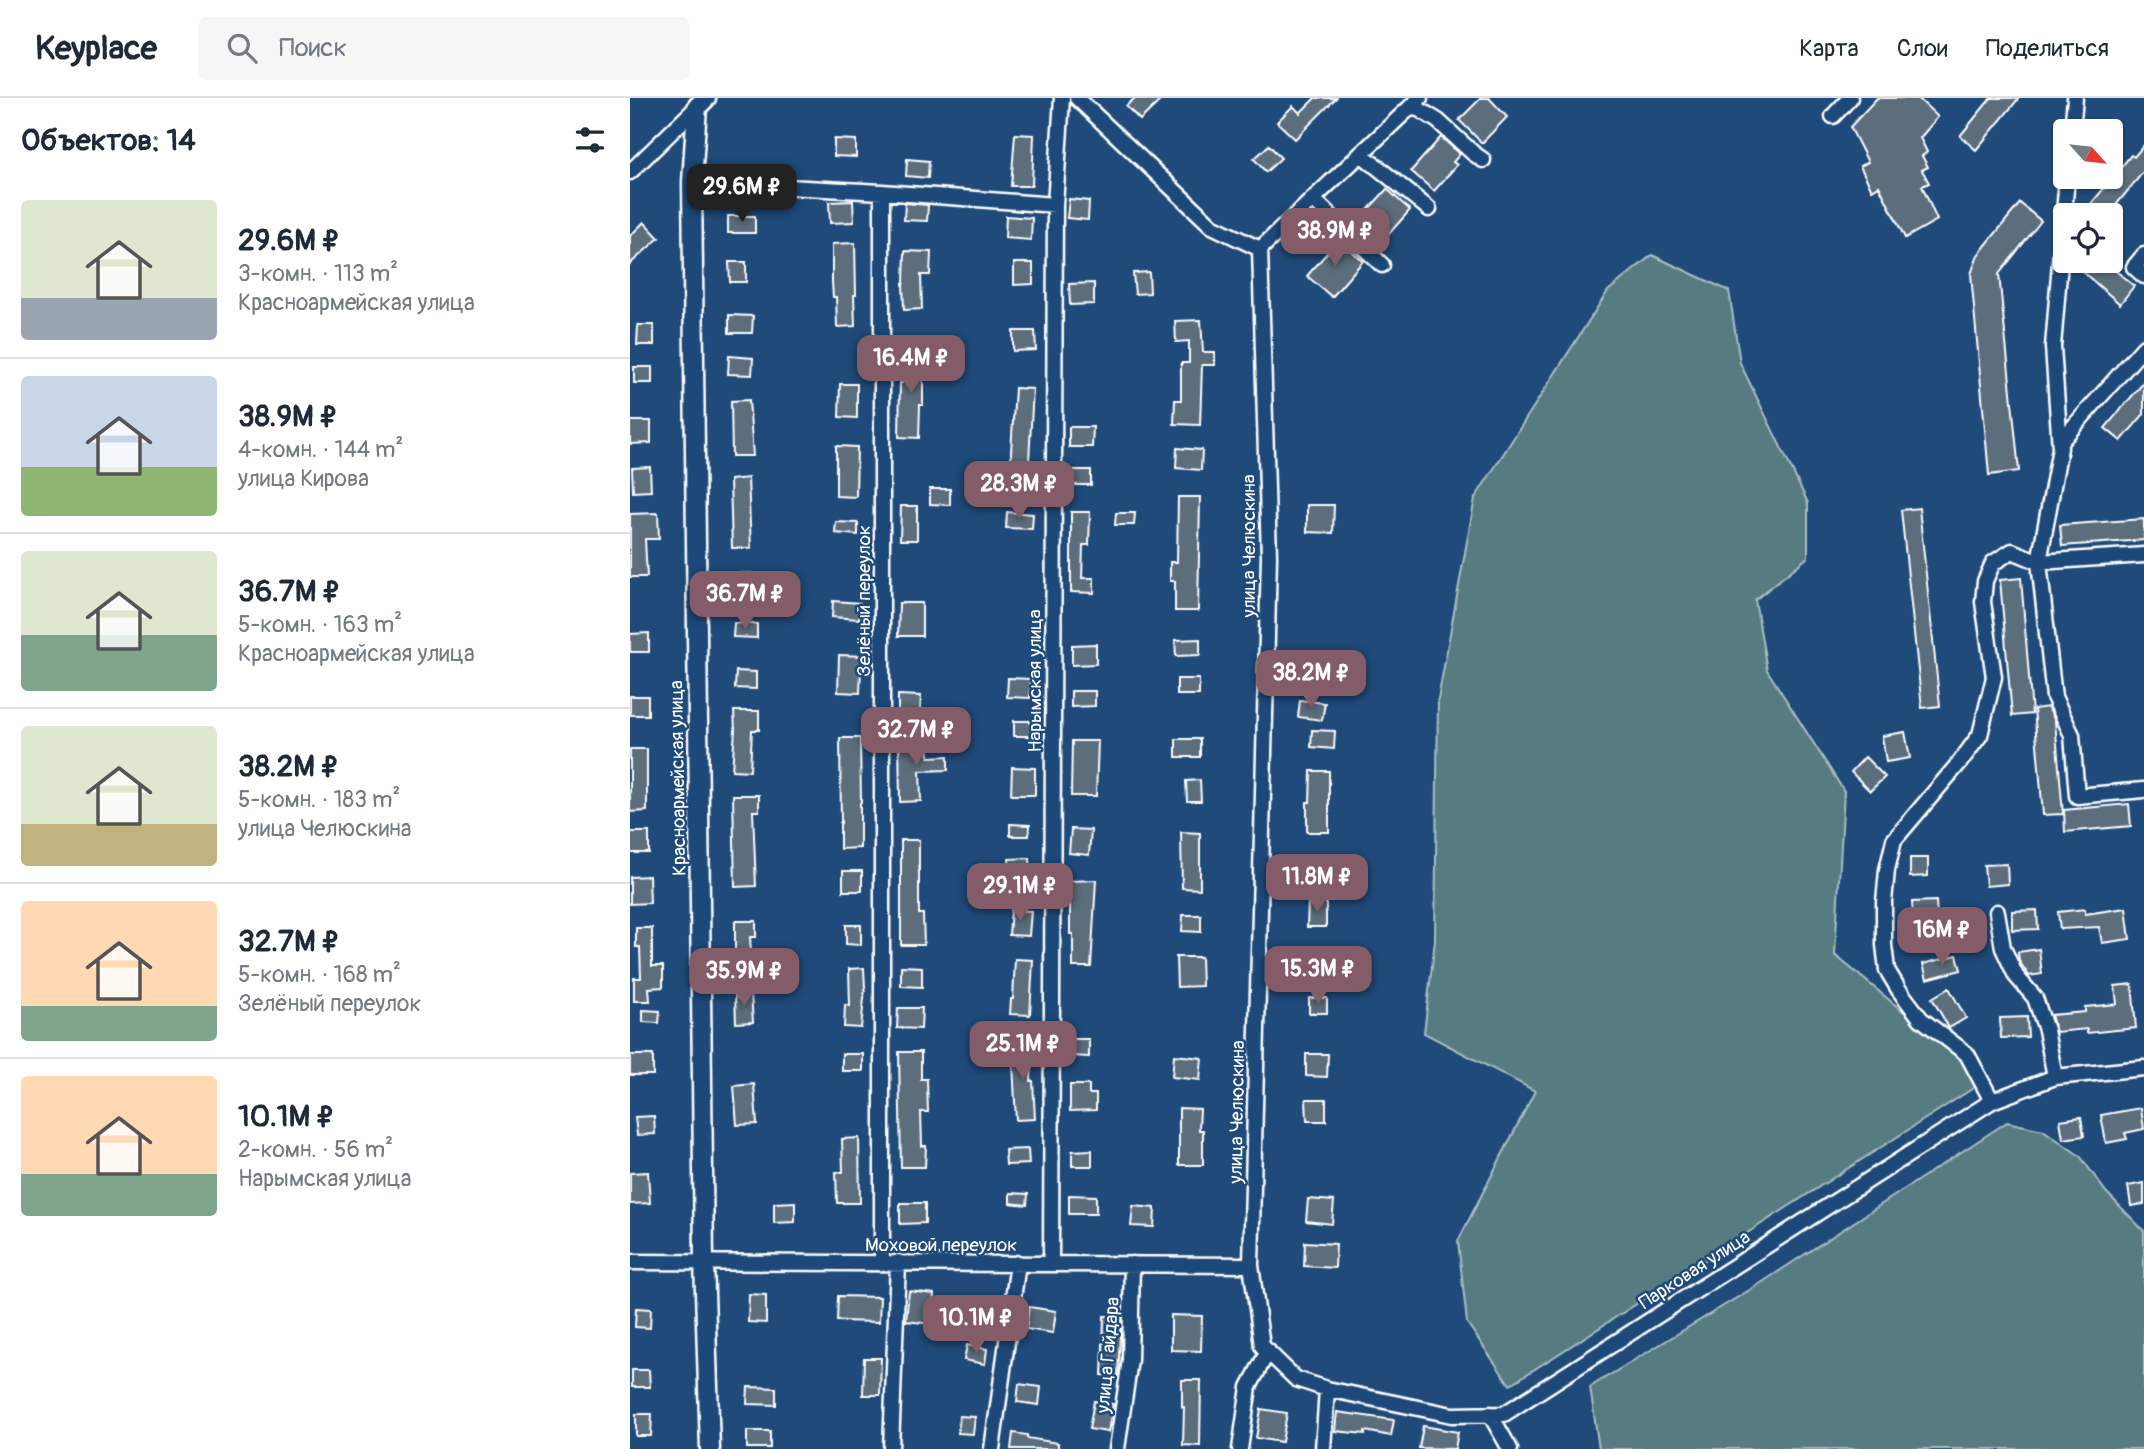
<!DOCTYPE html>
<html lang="ru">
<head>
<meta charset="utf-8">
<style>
	body { margin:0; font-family:Pangolin,sans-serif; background:#f6f6f7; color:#1f2937; height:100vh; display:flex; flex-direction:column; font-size:26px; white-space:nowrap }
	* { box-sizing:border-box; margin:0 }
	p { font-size:23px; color:#747a83 }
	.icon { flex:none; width:38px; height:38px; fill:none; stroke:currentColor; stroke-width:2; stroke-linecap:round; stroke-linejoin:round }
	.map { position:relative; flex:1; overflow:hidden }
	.details { display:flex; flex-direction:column; background:#fff; width:630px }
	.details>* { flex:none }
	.needle { width:46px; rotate:117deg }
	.fabs { position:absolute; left:1423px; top:21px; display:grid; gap:14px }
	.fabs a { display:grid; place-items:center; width:70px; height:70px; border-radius:7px; background:#fff; box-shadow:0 2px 5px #0004; font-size:35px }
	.price { position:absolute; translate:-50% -60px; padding:0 16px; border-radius:14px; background:#845c67; color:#fff; font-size:23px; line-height:46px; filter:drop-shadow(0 2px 4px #0008) }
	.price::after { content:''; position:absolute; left:50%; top:42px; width:21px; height:16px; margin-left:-10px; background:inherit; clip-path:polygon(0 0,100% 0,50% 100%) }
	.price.selected { background:#222; color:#fff }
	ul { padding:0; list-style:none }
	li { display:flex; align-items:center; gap:21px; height:175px; padding:0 21px }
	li+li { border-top:2px solid #e0e1e3 }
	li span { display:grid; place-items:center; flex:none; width:196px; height:140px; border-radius:7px; color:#555 }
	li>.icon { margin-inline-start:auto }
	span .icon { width:84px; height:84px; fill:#fffc; stroke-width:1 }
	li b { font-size:30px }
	h2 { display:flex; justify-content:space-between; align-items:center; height:84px; padding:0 21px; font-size:30px }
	header { display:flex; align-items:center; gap:42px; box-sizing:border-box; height:98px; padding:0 35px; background:#fff; border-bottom:2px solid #e0e1e3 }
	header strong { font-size:33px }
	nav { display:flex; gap:38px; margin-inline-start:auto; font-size:24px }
	.search { width:490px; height:63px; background:#f6f6f7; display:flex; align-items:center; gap:18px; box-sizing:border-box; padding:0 24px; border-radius:7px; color:#747a83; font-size:26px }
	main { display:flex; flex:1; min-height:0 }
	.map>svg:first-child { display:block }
	.green { fill:#567c82; stroke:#aabec0; stroke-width:2 }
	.building { fill:#5c6d7c; stroke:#fff; stroke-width:2 }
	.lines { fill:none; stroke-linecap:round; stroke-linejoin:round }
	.minor-casing { stroke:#fff; stroke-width:19 }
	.major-casing { stroke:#fff; stroke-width:23 }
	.minor { stroke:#1f4a7a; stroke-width:14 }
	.major { stroke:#1f4a7a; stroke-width:18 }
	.labels { text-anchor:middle; stroke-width:5; stroke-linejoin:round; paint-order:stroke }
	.street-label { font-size:19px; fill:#fff; stroke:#1f4a7a }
</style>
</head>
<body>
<header>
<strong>Keyplace</strong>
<div class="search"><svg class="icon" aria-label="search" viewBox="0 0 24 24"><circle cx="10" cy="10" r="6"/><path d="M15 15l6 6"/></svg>Поиск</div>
<nav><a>Карта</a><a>Слои</a><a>Поделиться</a></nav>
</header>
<main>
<section class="details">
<h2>Объектов: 14<svg class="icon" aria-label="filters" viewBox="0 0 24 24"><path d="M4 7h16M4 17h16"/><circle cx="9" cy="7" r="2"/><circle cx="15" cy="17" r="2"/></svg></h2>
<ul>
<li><span style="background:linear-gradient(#dfe7d0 70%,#9aa5b1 0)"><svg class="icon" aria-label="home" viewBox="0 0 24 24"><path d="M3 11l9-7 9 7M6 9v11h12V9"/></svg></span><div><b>29.6M ₽</b><p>3-комн. · 113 m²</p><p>Красноармейская улица</p></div></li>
<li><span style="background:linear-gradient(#c9d6e8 65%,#8fb573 0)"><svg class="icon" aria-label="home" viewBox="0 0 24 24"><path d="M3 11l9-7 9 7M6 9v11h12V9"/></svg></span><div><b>38.9M ₽</b><p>4-комн. · 144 m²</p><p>улица Кирова</p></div></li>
<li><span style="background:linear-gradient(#dfe7d0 60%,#7fa58c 0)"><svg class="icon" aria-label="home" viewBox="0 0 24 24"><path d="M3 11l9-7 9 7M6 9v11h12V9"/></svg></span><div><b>36.7M ₽</b><p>5-комн. · 163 m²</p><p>Красноармейская улица</p></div></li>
<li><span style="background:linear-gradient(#dfe7d0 70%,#c2b280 0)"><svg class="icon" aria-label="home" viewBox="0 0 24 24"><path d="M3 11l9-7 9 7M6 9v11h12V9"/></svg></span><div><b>38.2M ₽</b><p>5-комн. · 183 m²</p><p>улица Челюскина</p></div></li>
<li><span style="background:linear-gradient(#ffd9b3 75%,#7fa58c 0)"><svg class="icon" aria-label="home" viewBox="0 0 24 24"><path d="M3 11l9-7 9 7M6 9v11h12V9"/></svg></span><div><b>32.7M ₽</b><p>5-комн. · 168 m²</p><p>Зелёный переулок</p></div></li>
<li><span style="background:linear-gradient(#ffd9b3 70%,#7fa58c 0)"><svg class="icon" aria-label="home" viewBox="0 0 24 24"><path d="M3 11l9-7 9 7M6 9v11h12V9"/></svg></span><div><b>10.1M ₽</b><p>2-комн. · 56 m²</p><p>Нарымская улица</p></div></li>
</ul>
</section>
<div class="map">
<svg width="1514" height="1351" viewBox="0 0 1514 1351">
	<rect width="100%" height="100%" fill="#1f4a7a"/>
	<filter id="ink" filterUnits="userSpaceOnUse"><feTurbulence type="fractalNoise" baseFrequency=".0143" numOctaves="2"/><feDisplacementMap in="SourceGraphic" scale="14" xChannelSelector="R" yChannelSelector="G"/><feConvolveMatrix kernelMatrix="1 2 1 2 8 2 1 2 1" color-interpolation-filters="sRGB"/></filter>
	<g filter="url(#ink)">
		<path class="green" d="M1022 157 1099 193 1110 265 1178 405V459L1125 502 1137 572 1214 693 1205 857 1356 982 880 1287 837 1225 828 1143 905 993 794 935 805 842 808 601 845 400 978 193Z
			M1377 1024 1413 1032 1450 1058 1476 1094 1514 1133V1351H969L960 1289 1131 1185Z"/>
		<path class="building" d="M505 0H533L510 22 496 8Z
			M685 0H706L665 41 647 24 663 8 670 15Z
			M851 0H859L877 19 852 45 829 22Z
			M1247 0H1288L1308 19 1290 40 1297 54 1292 58 1298 69 1292 72 1299 85 1292 88 1307 122 1275 140 1249 88 1242 92 1230 68 1238 64 1220 29Z
			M1361 0H1389L1346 52 1330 38Z
			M385 36 404 37 402 88H381Z
			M811 39 830 56 823 64 827 67 804 93 781 73Z
			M204 41 226 42V59L204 58Z
			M639 47 651 60 636 74 624 61Z
			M1514 47V73L1478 117H1452L1501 57 1504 59Z
			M277 61 299 63 298 80 276 78Z
			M757 91 780 112 750 146 727 124Z
			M439 101 459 103 458 122 437 120Z
			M223 103 224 124 200 125 199 104Z
			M275 105 298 107 297 123 274 122Z
			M1390 105 1411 123 1369 176 1389 373 1359 377 1341 176 1348 157Z
			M98 118H125V135H98Z
			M376 118 402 120 401 142 375 140Z
			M14 124 29 140 0 166V138Z
			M708 142 733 163 702 199 677 178Z
			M225 145 226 197H224L225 228 207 229 206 199H203L202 184V146Z
			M275 153 301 154 300 177H291L292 211 274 212 273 185H274Z
			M1440 163H1474L1504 188 1490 206Z
			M99 164H116V184H100Z
			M384 165H403V186L384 187Z
			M519 174 520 195 505 196 503 175Z
			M464 185V206L440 207 439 186Z
			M99 217 123 218 122 235H99Z
			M571 222 573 254H585V267H572L570 327 544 326 545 302H551V265H559V243L546 244 545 223Z
			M8 227H24V247H7Z
			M383 233H405L406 252 383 253Z
			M293 256V307H290L289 340 269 339 270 285H272L271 257Z
			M99 258 123 260 122 277 98 276Z
			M4 269H22V285H4Z
			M1514 284V316L1491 343 1475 330Z
			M210 286H227V320L209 319Z
			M385 290 403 291 399 363 400 390 383 391 381 354Z
			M119 302 123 358H102L101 303Z
			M0 323H21V345L0 346Z
			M439 329H463L462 349H439Z
			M206 348 227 349 226 399 206 398Z
			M547 350 572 352 571 372 546 370Z
			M20 369 21 393 3 394 2 370Z
			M440 372H461V387H440Z
			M118 380 121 450H102L100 382Z
			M300 391H320V407L300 406Z
			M548 399H570L568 513H545V483H540V464H547Z
			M677 407H704L703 435 677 434Z
			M271 408H287V442H270Z
			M1289 410 1310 608 1292 610 1271 412Z
			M377 414 403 416 402 431 376 430Z
			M441 414H460L459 447H453L452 480H464V495L441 494Z
			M28 415 29 441H15L17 479H0V416Z
			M486 415H505L504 427H485Z
			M1514 421V442L1432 448 1430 427Z
			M206 424 228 425V437L205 435Z
			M121 475 122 494 102 495 101 476Z
			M1391 480 1402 616 1382 618 1370 482Z
			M203 503 230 505 229 521 202 519Z
			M269 505H292V538H268Z
			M104 525 127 526V540L103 539Z
			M19 535V554H0V536Z
			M570 541V557L546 558 545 542Z
			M466 546V566L442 567V547Z
			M209 557 236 558V569H231L230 595 208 594Z
			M668 561H688V580H668Z
			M106 573 126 574V591L105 590Z
			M378 580 401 581 400 600 377 599Z
			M547 581H569V597H547Z
			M441 593H465V608L441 609Z
			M268 597 291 598 290 615 268 614Z
			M0 598H18V617H0Z
			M670 602 695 605 692 622 668 619Z
			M1418 609 1425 623 1433 716 1413 717 1404 611Z
			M104 613H129V632H122L120 673 102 672 105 632Z
			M384 623H400L401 638H384Z
			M682 632 705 633 704 651 681 649Z
			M1275 634 1280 660 1256 664 1252 638Z
			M298 639 299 659 318 658V672L290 673 291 703 270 704 269 641Z
			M210 640H230L231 704 230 705V750L210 751V725H211Z
			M546 641H570V659H546Z
			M442 643H468L466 698H441Z
			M0 651H17V713L0 714Z
			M1235 659 1255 679 1240 693 1221 674Z
			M382 669 405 670V697H381Z
			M681 673H699V734H677V704H680Z
			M570 682 571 703H557L556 683Z
			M103 697H129V713H123L126 788 105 789Z
			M1499 706 1501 728 1435 734 1434 712Z
			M380 726 400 727 399 738H380Z
			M441 731 461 732 459 757 439 755Z
			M0 734H19V755H0Z
			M551 734 570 735V791L552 790Z
			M271 742H289V816H293L294 847H271Z
			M400 760 401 782 380 783 379 761Z
			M1280 760H1298V778L1280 779Z
			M677 762H703L702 780 677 779Z
			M1377 766 1378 786 1356 788 1354 767Z
			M213 773H232V793H213Z
			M19 778 20 805 0 806V779Z
			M466 782 461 869H443V836H440V783Z
			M678 803H696V829H677Z
			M1306 803 1307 819 1283 820 1282 804Z
			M1496 810 1500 841 1472 845 1469 829 1430 831 1428 814 1455 811V816Z
			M381 812 401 813 399 838 379 837Z
			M1407 812 1408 831 1382 832V813Z
			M553 817H571V834L552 833Z
			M105 823H126V839H120L122 871 105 872Z
			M216 827H231V847L216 846Z
			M6 830H22V868H33V889L19 890 20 903H4V880H11L10 849H6Z
			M679 850 698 851 697 868 678 867Z
			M1409 851 1412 876 1399 878 1389 863 1388 854Z
			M1327 857 1331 872 1297 881 1293 866Z
			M546 859H571L572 888 547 889Z
			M385 861 403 862 400 917 380 916 381 901H383Z
			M271 868 292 869V889L271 888Z
			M234 870 235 890 231 930 214 929 215 907 220 908 219 871Z
			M1502 886 1506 930 1457 935V931L1426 934 1421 917 1455 914V909L1487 906 1485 888Z
			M1319 890 1336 920 1319 930 1302 900Z
			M121 895 123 924 106 925 105 896Z
			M679 900H697V915H679Z
			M268 910H292L291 931 267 930Z
			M13 912 30 913 29 925 13 924Z
			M1397 919 1398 939 1371 940 1370 920Z
			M441 941H459V959L441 958Z
			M382 946 403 947 401 983H403L405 1021 386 1022 383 966H381Z
			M269 954H291V981H297L298 1014H291L292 1048H296L295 1069H271Z
			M212 956H233V973H212Z
			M676 956H698L697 979 676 978Z
			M0 957H23V977H0Z
			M544 957 572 960 570 982 542 979Z
			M124 986 127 1026 107 1027 104 988Z
			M440 987H459V996H466V1012L440 1013Z
			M676 1001H696V1023H677Z
			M549 1010 570 1011 569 1032H573V1067H549Z
			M1511 1010 1514 1031 1495 1035 1497 1041 1476 1045 1471 1017Z
			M24 1018 25 1036 7 1037 5 1019Z
			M1451 1019 1454 1038 1433 1041 1430 1022Z
			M229 1040 230 1105H207L206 1074H213L212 1041Z
			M398 1051 399 1066 376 1067 375 1052Z
			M462 1052V1068H442V1053Z
			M18 1074 20 1105 0 1106V1075Z
			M1514 1085V1106L1501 1108 1498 1088Z
			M380 1095 398 1096 397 1107 380 1105Z
			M439 1097 466 1098V1116H439Z
			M678 1101 704 1103 702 1126 676 1123Z
			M165 1104V1124L144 1125V1105Z
			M270 1105H295V1125L270 1126Z
			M503 1108 525 1110 524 1129 501 1128Z
			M675 1144 706 1146 705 1170 674 1168Z
			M279 1193 304 1196 302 1226 276 1223Z
			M119 1196 136 1197V1225L118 1224Z
			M208 1198 250 1199 249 1224 207 1223Z
			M399 1209 426 1213 423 1235 396 1231Z
			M6 1210 21 1211 20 1230 5 1229Z
			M541 1217 572 1218 571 1253 541 1252Z
			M474 1218 491 1219 488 1278 472 1277Z
			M337 1247 357 1251 355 1266 334 1262Z
			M234 1260H251L250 1297H233Z
			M2 1272H19L20 1289H2Z
			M552 1282H571L570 1348 553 1347 554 1309H552Z
			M389 1286 411 1289 409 1307 387 1304Z
			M118 1289 146 1290V1307L117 1306Z
			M464 1303 483 1306 478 1334 459 1331Z
			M631 1311 657 1315 652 1344 626 1340Z
			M707 1314 764 1322 761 1338 735 1333V1336L705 1333Z
			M6 1316H22L21 1338H6Z
			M329 1318 345 1319 343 1336 328 1335Z
			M793 1328 828 1334 825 1351 789 1350Z
			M117 1333H140V1350H117Z
			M383 1335 397 1337V1340L428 1345V1351H381Z"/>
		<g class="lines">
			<g class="minor-casing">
				<path id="minor" d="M447 0 582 128 630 151
					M782 7 808 23 843 55 853 62
					M1203 18 1220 0
					M1442 33 1445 0
					M731 56 799 111
					M0 74 67 9
					M1437 79 1423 249 1430 350 1409 464 1514 457
					M62 84 252 94 425 107
					M252 94V1164
					M683 101 752 167
					M630 151 639 459 621 1167 632 1248 666 1281 697 1291 822 1317 874 1316 1362 1003 1425 979 1514 970
					M630 151 790 0
					M1514 157 1504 169 1514 178
					M1430 344 1514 249
					M1367 814 1373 850 1386 878 1405 900 1416 932 1425 979
					M1362 1003 1337 956 1291 921 1269 892 1257 872 1254 847V804L1257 772 1264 742 1330 664 1350 637 1364 579 1353 504 1355 483 1363 465 1382 453 1409 464 1424 599 1442 637 1447 698 1514 692
					M0 1164 621 1167
					M421 1166 425 107 432 0
					M860 1316 880 1351
					M261 1351 268 1164
					M362 1351 388 1165
					M487 1351 500 1262 502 1166
					M610 1351 619 1289 638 1253
					M693 1351 697 1291"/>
			</g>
			<g class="major-casing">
				<path id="major" d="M76 0 67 9 62 84 74 1163 80 1351"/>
			</g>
			<use href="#minor" class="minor"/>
			<use href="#major" class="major"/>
		</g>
	</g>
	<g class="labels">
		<g class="street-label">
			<text transform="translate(618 448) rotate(-90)" y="7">улица Челюскина</text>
			<text transform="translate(233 503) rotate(-90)" y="7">Зелёный переулок</text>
			<text transform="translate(404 583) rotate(-90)" y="7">Нарымская улица</text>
			<text transform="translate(47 680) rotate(-91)" y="7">Красноармейская улица</text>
			<text transform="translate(606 1014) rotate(-89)" y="7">улица Челюскина</text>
			<text x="311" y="1153">Моховой переулок</text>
			<text transform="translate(1064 1171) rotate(-33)" y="7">Парковая улица</text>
			<text transform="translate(477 1257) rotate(-85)" y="7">улица Гайдара</text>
		</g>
	</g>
</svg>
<div class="fabs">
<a><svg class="needle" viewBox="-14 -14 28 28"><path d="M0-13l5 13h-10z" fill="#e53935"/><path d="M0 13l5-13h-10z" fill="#747a83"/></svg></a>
<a><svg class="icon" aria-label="locate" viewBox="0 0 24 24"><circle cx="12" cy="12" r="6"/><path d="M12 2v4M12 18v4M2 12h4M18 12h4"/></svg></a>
</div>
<b class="price selected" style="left:112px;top:126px">29.6M ₽</b>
<b class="price" style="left:705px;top:170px">38.9M ₽</b>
<b class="price" style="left:281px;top:297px">16.4M ₽</b>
<b class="price" style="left:389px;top:423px">28.3M ₽</b>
<b class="price" style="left:115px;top:533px">36.7M ₽</b>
<b class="price" style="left:681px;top:612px">38.2M ₽</b>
<b class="price" style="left:286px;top:669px">32.7M ₽</b>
<b class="price" style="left:687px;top:816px">11.8M ₽</b>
<b class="price" style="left:390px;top:825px">29.1M ₽</b>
<b class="price" style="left:1312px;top:869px">16M ₽</b>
<b class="price" style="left:688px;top:908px">15.3M ₽</b>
<b class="price" style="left:114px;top:910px">35.9M ₽</b>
<b class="price" style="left:393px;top:983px">25.1M ₽</b>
<b class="price" style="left:346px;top:1257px">10.1M ₽</b>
</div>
</main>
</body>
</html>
